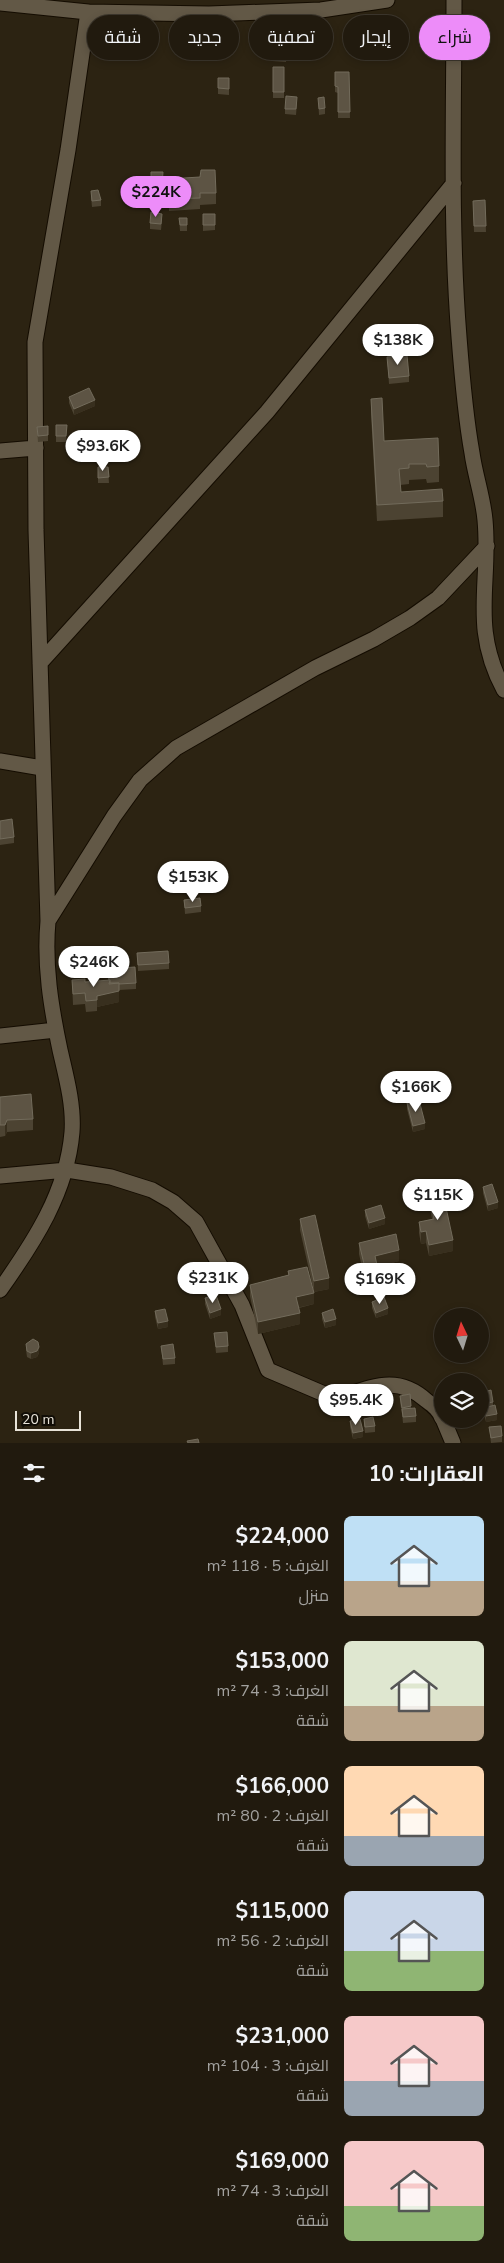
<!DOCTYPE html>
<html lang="ar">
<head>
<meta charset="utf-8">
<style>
	body { margin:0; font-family:"Nunito Sans",Cairo,sans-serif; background:#292317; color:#f1f3f6; direction:rtl; height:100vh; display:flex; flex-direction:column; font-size:19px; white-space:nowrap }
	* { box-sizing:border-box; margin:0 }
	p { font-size:16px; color:#a2a19e }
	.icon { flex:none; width:28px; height:28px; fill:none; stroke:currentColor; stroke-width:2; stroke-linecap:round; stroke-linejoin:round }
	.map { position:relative; height:1443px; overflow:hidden; direction:ltr }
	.drawer { display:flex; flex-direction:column; background:#211a0e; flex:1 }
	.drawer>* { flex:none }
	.top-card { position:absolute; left:15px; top:15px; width:475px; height:45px; direction:rtl; display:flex; gap:10px }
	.needle { width:32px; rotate:356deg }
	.controls { position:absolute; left:434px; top:1308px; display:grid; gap:10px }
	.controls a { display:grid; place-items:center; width:55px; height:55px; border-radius:50%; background:#211a0e; box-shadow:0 2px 8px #0003,0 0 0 1px #3e382e; font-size:25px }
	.scale { position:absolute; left:15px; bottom:12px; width:66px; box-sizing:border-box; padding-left:5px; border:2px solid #e8e3d8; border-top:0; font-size:14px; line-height:18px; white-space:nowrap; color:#e8e3d8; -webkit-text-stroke:4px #110d06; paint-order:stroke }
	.price { position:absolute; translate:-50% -42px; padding:0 11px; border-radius:18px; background:#fff; color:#222; font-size:16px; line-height:32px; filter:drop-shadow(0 1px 2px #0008) }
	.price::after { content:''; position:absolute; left:50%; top:30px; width:15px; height:11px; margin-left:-8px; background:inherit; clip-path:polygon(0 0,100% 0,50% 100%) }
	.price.selected { background:#ed8cf9; color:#111 }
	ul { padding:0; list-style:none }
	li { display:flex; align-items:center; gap:15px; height:125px; padding:0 20px }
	li span { display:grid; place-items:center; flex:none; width:140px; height:100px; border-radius:8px; color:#555 }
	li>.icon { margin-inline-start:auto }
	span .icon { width:60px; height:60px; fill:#fffc; stroke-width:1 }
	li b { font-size:21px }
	h2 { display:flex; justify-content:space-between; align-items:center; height:60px; padding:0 20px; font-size:21px }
	.pill { padding:0 18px; border-radius:22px; background:#211a0e; box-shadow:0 2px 8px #0003,0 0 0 1px #3e382e; font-size:18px; line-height:45px }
	.pill.selected { background:#ed8cf9; color:#111 }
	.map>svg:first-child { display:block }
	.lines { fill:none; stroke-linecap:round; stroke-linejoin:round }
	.minor-casing { stroke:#140c01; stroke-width:17 }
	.minor { stroke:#625846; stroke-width:15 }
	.wall { fill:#4c4332 }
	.shaded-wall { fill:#382f1e }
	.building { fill:#5d5444; stroke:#726b5b }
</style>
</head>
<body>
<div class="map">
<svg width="504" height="1443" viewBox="0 0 504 1443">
	<rect width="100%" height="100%" fill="#2c2312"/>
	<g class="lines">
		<g class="minor-casing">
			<path id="minor" d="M454 0C454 112 450 225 459 337 462 376 465 414 472 453 475 475 483 497 485 520 491 584 470 627 504 690
				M0 3 88 12 209 14 321 10 387 0
				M0 451 36 448
				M40 663 267 412 454 183
				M0 761 42 768
				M48 921 114 816 140 780 176 748 315 668 374 639 410 618 438 598 487 546
				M0 1036 56 1030
				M0 1176 67 1170 111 1177 152 1190 173 1202 196 1222 242 1305 268 1370 336 1399C371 1388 396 1373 427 1401 434 1406 439 1410 442 1418
				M0 1290C34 1242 67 1192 72 1132 74 1105 66 1076 60 1050 51 1007 44 965 48 921L36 530 35 342 68 150 88 12
				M443 1419 453 1443"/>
		</g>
		<use href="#minor" class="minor"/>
	</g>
	<path class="wall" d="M273 40 286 41V62L272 61Z
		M273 67H284V98H273Z
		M335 72H349L350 118H338V93L335 92Z
		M218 78H229V95L218 94Z
		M318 98 325 108V114L319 115Z
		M297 103 296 115 285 114V109Z
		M163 178 162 191 151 190V184Z
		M168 179 216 193V204L200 205V209L169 211Z
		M91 191 101 200V206L92 207 91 197Z
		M485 200 486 232H474L473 201Z
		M203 214H215V230L203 231Z
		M179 218H187V231H180Z
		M162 220 161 230 150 229V223Z
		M387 357 409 376V382L389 384Z
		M69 397 95 406 74 415 69 403Z
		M371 399 384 441 439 466V482L427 483 426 479 409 480V484L400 485 401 492 443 501V517L377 521 371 415Z
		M56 425H67L66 442H56Z
		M48 426V441L38 442 37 427Z
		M98 467H108L109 483H98Z
		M0 821 14 837V843L0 845Z
		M184 900 201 906V912L185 914Z
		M137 953 169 963V969L138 971Z
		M108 969 136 983V989L119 990V1002L97 1007V1011L86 1012 85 1004 73 1005 72 980 85 982 108 980Z
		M0 1097 33 1119V1130L7 1132 5 1136 0 1137Z
		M407 1103 425 1129 413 1132 407 1109Z
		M483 1187 498 1208 488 1211 483 1193Z
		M429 1192 453 1251 429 1256 426 1243 421 1244 419 1233V1222L432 1219 429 1203Z
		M365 1210 385 1224 369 1229 365 1216Z
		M300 1219 329 1289 314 1292 300 1230Z
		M359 1243 399 1261 377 1267V1277L365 1280 359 1254Z
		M288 1271 314 1304 299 1308 300 1324 258 1334 250 1296V1285L288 1275Z
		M205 1298 221 1315 210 1319 205 1304Z
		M372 1302 388 1314 376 1318 372 1308Z
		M155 1311 168 1327 158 1329 155 1317Z
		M322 1313 336 1325 325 1328 322 1319Z
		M214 1333 228 1346V1352L216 1353Z
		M26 1344 39 1353 37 1357 31 1359 27 1357 26 1350Z
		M161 1346 175 1358V1364L163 1365Z
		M480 1393 493 1402V1406L497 1420 486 1422 484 1414V1409L482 1410 480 1401Z
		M400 1396 411 1406V1408L416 1416V1422L403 1423 402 1413V1414L400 1402Z
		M364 1419 375 1426V1432L365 1433 364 1425Z
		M350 1421 363 1437 353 1439 350 1427Z
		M489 1427 502 1436V1442L491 1443Z"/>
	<path class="shaded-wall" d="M95 400V406L74 415V409Z
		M119 991V1002L97 1007V996Z
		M7 1120V1132L5 1136V1125Z
		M425 1123V1129L413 1132V1126Z
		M498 1202V1208L488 1211V1205Z
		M385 1218V1224L369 1229V1223Z
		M426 1231V1243L421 1244V1232Z
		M453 1240V1251L429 1256V1245Z
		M399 1250V1261L377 1267V1277L365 1280V1268L375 1256Z
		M329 1278V1289L314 1292V1281Z
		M314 1293V1304L296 1308V1297Z
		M388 1308V1314L376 1318V1313Z
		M221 1309V1315L210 1319V1313Z
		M300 1313V1324L258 1334V1322Z
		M336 1319V1325L325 1328V1322Z
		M168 1321V1327L158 1329V1323Z
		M39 1347V1353L37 1357 31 1359V1353Z
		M497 1414V1420L486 1422V1416Z
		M363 1431V1437L353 1439V1433Z"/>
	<path class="building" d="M273 40 286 41V56L272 55Z
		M273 67H284V92H273Z
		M335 72H349L350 112H338V87L335 86Z
		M218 78H229V89L218 88Z
		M286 96 297 97 296 109H285Z
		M324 97 325 108 319 109 318 98Z
		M201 170H215L216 193H200V198L169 199 168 179 200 177Z
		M151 172H163L162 185 151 184Z
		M98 190 101 200 92 201 91 191Z
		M485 200 486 226H474L473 201Z
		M151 212 162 214 161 224 150 223Z
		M203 214H215V225H203Z
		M179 218H187V225H180Z
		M407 355 409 376 389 378 387 357Z
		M89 388 95 400 74 409 69 397Z
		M382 398 384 441 438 438 439 466 427 467 426 464H409V468L399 469 401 492 442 489 443 501 377 505 371 399Z
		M56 425H67L66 436H56Z
		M48 426V435L38 436 37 427Z
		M98 467H108L109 477 98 478Z
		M12 819 14 837 0 839V821Z
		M200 898 201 906 185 908 184 900Z
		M168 951 169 963 138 965 137 953Z
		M135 967 136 983 119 984V983H110V980H109L108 969Z
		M85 979V982L110 980 109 984 119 983V991L97 996V1000L86 1001 85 993 73 994 72 980Z
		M31 1094 33 1119 7 1120 5 1125H0V1097Z
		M419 1100 425 1123 413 1126 407 1103Z
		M492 1184 498 1202 488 1205 483 1187Z
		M442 1189 453 1240 429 1245 426 1231 421 1232 419 1222 434 1219 429 1192Z
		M381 1205 385 1218 369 1223 365 1210Z
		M315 1215 329 1278 314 1281 300 1219Z
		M396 1234 399 1250 375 1256 377 1265 365 1268 359 1243Z
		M307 1267 314 1293 296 1297 300 1313 258 1322 250 1285 289 1275 288 1271Z
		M216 1295 221 1309 210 1313 205 1298Z
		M384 1297 388 1308 376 1313 372 1302Z
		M165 1309 168 1321 158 1323 155 1311Z
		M333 1309 336 1319 325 1322 322 1313Z
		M227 1332 228 1346 216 1347 214 1333Z
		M33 1339 38 1342 39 1347 37 1351 31 1353 27 1351 26 1344Z
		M173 1344 175 1358 163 1359 161 1346Z
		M491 1390 493 1402 482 1404 480 1393Z
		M410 1394 411 1406 402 1408 400 1396Z
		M495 1405 497 1414 486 1416 484 1408Z
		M415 1408 416 1416 403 1417 402 1409Z
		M373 1417 375 1426 365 1427 364 1419Z
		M360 1419 363 1431 353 1433 350 1421Z
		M501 1426 502 1436 491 1438 489 1427Z
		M198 1439 199 1443H188L187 1441Z"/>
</svg>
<div class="controls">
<a><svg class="needle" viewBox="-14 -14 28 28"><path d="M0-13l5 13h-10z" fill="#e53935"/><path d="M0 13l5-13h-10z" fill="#a2a19e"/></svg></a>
<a><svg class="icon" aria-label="layers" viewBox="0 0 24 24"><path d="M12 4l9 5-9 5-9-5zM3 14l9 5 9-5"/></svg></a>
</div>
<div class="scale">20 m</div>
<b class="price selected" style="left:156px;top:218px">$224K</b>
<b class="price" style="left:398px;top:366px">$138K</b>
<b class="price" style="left:103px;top:472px">$93.6K</b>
<b class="price" style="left:193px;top:903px">$153K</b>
<b class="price" style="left:94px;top:988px">$246K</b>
<b class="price" style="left:416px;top:1113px">$166K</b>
<b class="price" style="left:438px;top:1221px">$115K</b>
<b class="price" style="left:213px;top:1304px">$231K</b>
<b class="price" style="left:380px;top:1305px">$169K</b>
<b class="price" style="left:356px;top:1426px">$95.4K</b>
<div class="top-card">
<a class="pill selected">شراء</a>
<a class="pill">إيجار</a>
<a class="pill">تصفية</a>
<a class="pill">جديد</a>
<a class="pill">شقة</a>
</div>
</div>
<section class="drawer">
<h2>العقارات: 10<svg class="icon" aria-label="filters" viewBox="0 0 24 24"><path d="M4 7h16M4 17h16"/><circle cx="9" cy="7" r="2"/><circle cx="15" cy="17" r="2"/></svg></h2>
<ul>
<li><span style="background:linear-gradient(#bfe0f5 65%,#b9a48a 0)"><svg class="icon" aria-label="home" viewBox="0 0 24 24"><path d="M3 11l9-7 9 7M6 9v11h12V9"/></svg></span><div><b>$224,000</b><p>الغرف: 5 · 118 m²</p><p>منزل</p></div></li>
<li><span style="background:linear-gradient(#dfe7d0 65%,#b9a48a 0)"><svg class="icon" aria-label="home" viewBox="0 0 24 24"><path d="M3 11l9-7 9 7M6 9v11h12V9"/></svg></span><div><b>$153,000</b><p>الغرف: 3 · 74 m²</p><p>شقة</p></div></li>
<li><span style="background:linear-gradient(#ffd9b3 70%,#9aa5b1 0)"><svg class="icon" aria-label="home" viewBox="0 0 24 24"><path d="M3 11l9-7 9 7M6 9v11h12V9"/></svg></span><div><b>$166,000</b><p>الغرف: 2 · 80 m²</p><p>شقة</p></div></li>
<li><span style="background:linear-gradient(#c9d6e8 60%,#8fb573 0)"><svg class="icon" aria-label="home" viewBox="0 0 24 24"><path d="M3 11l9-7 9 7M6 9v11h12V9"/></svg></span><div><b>$115,000</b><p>الغرف: 2 · 56 m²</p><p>شقة</p></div></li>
<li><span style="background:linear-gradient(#f6c9c9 65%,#9aa5b1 0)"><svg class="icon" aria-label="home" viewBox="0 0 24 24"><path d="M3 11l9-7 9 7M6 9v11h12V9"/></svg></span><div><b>$231,000</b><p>الغرف: 3 · 104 m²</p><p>شقة</p></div></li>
<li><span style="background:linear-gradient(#f6c9c9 65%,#8fb573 0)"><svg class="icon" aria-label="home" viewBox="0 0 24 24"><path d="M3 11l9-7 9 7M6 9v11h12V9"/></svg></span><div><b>$169,000</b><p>الغرف: 3 · 74 m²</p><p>شقة</p></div></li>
</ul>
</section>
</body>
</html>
